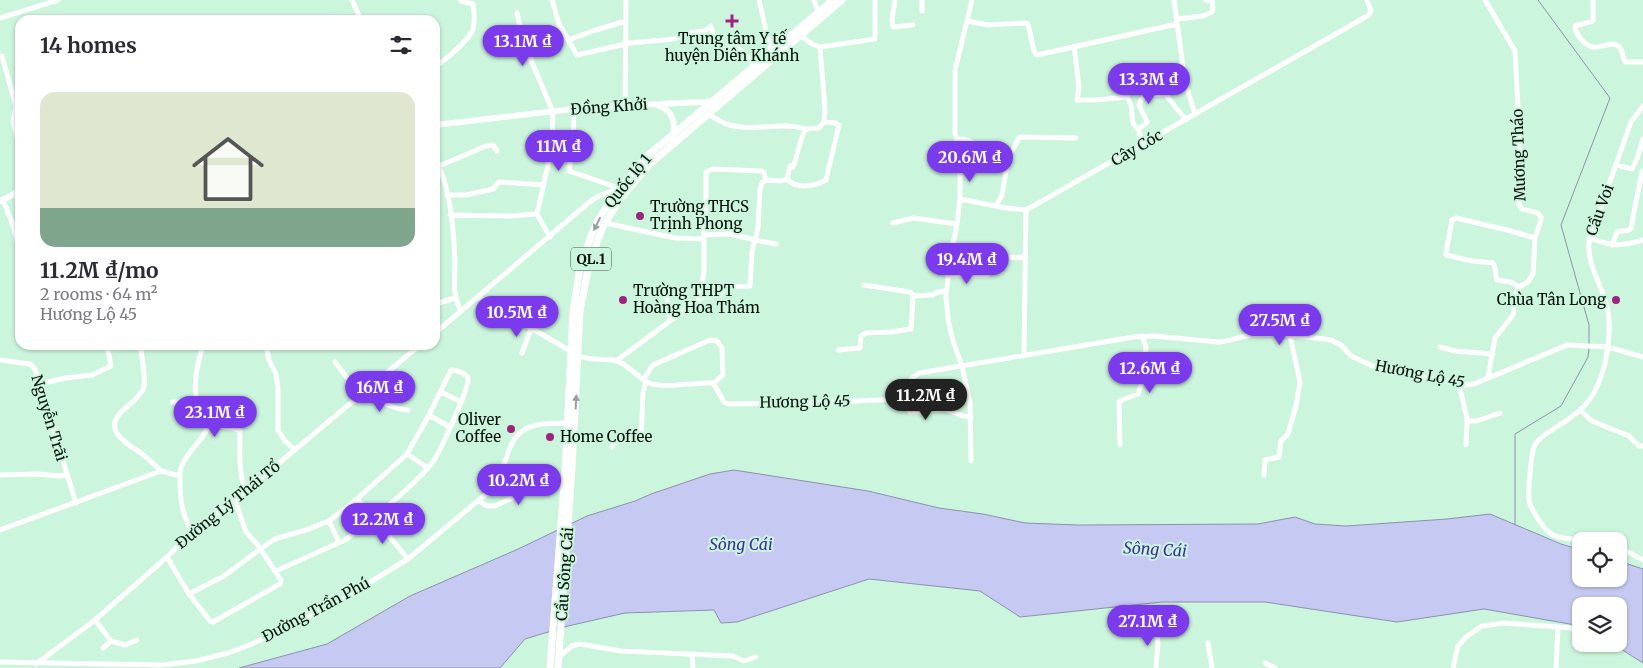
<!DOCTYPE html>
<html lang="en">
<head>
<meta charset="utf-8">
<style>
	body { margin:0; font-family:Merriweather,serif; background:#f7f7f7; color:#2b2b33; height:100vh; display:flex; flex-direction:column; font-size:19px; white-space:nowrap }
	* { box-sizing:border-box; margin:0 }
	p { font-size:16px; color:#7c7c81 }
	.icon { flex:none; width:28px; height:28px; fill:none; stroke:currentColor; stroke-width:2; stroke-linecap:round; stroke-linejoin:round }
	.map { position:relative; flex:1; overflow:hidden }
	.side { position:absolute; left:15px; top:15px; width:425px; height:335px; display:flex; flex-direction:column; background:#fff; border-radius:15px; box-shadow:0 1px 4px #0004 }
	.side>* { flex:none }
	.tools { position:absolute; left:1572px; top:532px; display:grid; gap:10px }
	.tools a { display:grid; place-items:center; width:55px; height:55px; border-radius:10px; background:#fff; box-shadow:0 1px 4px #0004; font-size:25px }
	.price { position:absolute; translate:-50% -42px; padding:0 11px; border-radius:18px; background:#7c3aed; color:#fff; font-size:16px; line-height:32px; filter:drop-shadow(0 1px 2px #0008) }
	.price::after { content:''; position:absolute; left:50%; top:30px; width:15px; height:11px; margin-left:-8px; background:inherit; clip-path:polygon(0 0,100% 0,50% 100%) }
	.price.active { background:#222; color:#fff }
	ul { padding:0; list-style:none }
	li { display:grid; align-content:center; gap:10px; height:265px; padding:0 25px }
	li+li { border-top:1px solid #e1e1e2 }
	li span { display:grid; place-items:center; height:155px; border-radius:15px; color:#555 }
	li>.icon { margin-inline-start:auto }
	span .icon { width:90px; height:90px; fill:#fffc; stroke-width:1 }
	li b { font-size:21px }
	h2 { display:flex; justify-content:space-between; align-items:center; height:60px; padding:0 25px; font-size:21px }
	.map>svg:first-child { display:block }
	.water { fill:#c6caf2; stroke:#8c92ac }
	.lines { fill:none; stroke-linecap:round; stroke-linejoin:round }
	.stream { stroke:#8c92ac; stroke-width:1 }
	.minor { stroke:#fff; stroke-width:5 }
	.major { stroke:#fff; stroke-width:6 }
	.highway { stroke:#fff; stroke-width:7 }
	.oneway { fill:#9ba09d }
	.poi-dot { fill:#9c247d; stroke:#ccf5de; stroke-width:2 }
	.labels { text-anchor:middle; stroke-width:4; stroke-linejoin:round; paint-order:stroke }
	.shield { fill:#ccf5de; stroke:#405549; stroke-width:1 }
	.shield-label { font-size:14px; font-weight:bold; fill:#041109 }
	.poi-label { font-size:15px; fill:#041109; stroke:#ccf5de; text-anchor:start }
	.street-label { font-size:15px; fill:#041109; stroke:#ccf5de }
	.water-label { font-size:16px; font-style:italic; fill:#3b2e9c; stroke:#ccf5de }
</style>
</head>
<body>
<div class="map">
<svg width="1643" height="668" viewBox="0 0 1643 668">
	<rect width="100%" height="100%" fill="#ccf5de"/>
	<path class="water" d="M734 470 868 491 939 508 983 514 1025 523 1078 525 1258 524 1295 517 1315 524 1346 526 1447 519 1490 514 1561 544 1581 550V579H1619V561L1643 569V663L1613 644H1619V606H1581V626L1484 609 1397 622 1265 602H1162L1020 617 980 591 869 579 737 622 721 623 714 610 625 613 568 626 525 639 500 668H239L327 644 410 596 516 550 587 516 635 501 651 494 710 474Z"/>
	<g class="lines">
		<path class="stream" d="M1538 0 1610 98 1561 225 1589 325V345
			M1515 525V434L1561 406 1588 357 1589 349"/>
		<path class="minor" d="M352 0 361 20
			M552 0 559 24 577 55 630 43 674 39 688 33 704 31 707 29
			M759 0 771 52
			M814 0 818 12
			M895 0 892 20 893 27 913 25
			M922 0V11
			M1174 0 1185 82 1195 114
			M1485 0 1515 51 1519 127V205L1522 209 1538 213 1541 217V220L1535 238 1533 274 1528 282 1519 287 1516 294 1513 315 1495 338 1488 377
			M1593 0V21L1575 26C1575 31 1578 36 1582 40 1596 57 1611 37 1619 47 1623 50 1623 58 1625 62H1643
			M517 13 522 34 531 60 553 112 552 147 537 214 550 237
			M0 18 58 0
			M1177 19 1203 16 1212 12 1213 9 1212 1 1206 0
			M967 21 988 25 1024 23 1028 24 1034 51 1037 55 1177 24
			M711 26 714 39 719 48C740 43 741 51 755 65
			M568 40 596 30 626 21
			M1074 46 1079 87 1077 100H1096L1127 97 1131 105 1133 123 1139 131 1142 145
			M820 47 875 39V0
			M2 56 16 106 13 121 20 149
			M435 66C445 61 470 39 473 29 475 22 474 11 473 4L461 1
			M625 106 626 0
			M574 109 573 141 569 171 619 188
			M708 114C715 118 721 122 729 125 754 132 780 121 806 129
			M1138 129 1147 123V122L1139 105 1141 100 1145 95 1165 94 1186 120
			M957 139C961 139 965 139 969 141 981 147 993 164 1009 154 1015 150 1015 142 1020 137L1076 138
			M435 159C450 184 454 233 455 262 455 280 452 295 461 311
			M1616 165 1632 169 1637 159 1643 139
			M439 166 486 146 493 145 497 151
			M787 179C797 190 815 186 826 180L839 125 835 123 824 122
			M447 195H466L493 189 499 182 544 185
			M960 199 1006 208 1026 210 1035 205 1369 15 1371 11 1367 0
			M3 200 12 222 20 253
			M996 206 1002 195 1007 166
			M450 215 510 216 537 214
			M605 223 675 238 704 239
			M893 223 913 218 957 224
			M704 235 730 234 755 240 758 228 760 189 762 183 766 180 781 181 787 179 790 166 793 167C798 155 799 140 806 129L819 128 824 122 825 110 820 47 812 44 801 36
			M1589 238C1612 246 1620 247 1643 240
			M1612 245 1617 232 1629 230 1631 228 1642 171
			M993 258 1026 257
			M948 275H987
			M864 285 910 292 915 296 932 295 938 292 946 291
			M1519 287 1511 282 1497 280C1494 274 1497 268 1493 263L1472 261 1446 255V252L1452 220 1456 218 1507 230 1535 238
			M666 290 670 320
			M478 297 579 356C591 361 604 358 617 361 628 364 638 378 649 383 665 389 694 382 712 383L715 386 724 402 728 404 816 403 898 399 905 396 912 378 919 373 1134 337 1154 336 1218 342C1230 342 1240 336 1252 335 1278 333 1306 337 1331 340L1341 345 1351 356 1375 367 1390 371 1466 385 1474 384 1567 345 1608 347 1643 357
			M701 297 720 295 725 287 750 286 752 251 755 240 776 244
			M435 304 455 298
			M435 333 592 200 599 196 619 188
			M141 345C141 357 146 377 144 387 141 396 130 404 123 410 102 430 124 442 141 453 148 458 155 465 161 471
			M266 345 269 360 276 374 278 389V430L285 441 295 450
			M1440 347 1455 351 1493 354
			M838 350 860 348 861 336 866 333 891 332 911 329 913 297 915 296
			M522 353 531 329
			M1024 356 1026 210
			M0 360 30 364 35 369 76 503
			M616 361 700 299 704 270V218L706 206V172L713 169 762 171 764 173 766 180
			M335 362 360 395
			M643 380 653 365 710 340 717 341 722 348 723 375 713 384
			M40 384 65 378 92 375 111 366 107 345
			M1459 385 1467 418 1466 445
			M365 391C377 402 391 408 408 410
			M441 392 461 402
			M905 396 910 412 945 409 963 416 971 417
			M172 402 198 401
			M1580 410 1592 421 1629 436 1639 446H1643
			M429 415 450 427
			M1467 421H1476L1500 413
			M209 426C219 426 231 426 240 431 240 448 238 475 246 491
			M1120 445 1119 401 1138 394 1142 383 1146 347 1142 336
			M612 447 617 439 632 441 641 439 643 393 646 381
			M407 454 428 468
			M971 461 970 403 962 366 953 341 948 319 946 296 950 259 957 224 960 199V166L957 160V139L955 134V70L972 0
			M0 475 38 474 59 476 66 475
			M1264 475 1265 460 1279 457 1281 441 1288 434 1296 406 1300 382 1290 336
			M357 499 407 454 429 415 451 370C456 370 466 373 468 378 470 387 439 454 432 463 416 484 393 500 374 518L408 559
			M479 501 487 506H495L544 483 551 475
			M329 521 339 542
			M0 530 161 471 180 476
			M192 532C183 516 180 502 180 483 180 478 179 472 181 468 189 444 216 436 209 406L198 401C191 390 199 357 203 345
			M1605 541C1588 537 1569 542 1553 535 1545 532 1531 509 1529 501 1528 493 1531 451 1535 445 1539 437 1548 433 1555 428 1564 422 1573 417 1580 410 1593 399 1601 380 1605 363 1609 344 1612 322 1606 303 1600 282 1587 264 1589 241L1631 122 1643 106
			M1619 547 1643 560
			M167 557 189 594 224 576 260 549 275 539 309 529 329 521 357 499 374 518 345 540 276 571
			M189 594 210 621 213 622 280 584 281 580 257 544 246 532 235 500
			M95 620 111 641 125 645 137 640
			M1558 627 1572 628 1577 633V638
			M1208 643 1212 668
			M103 648 111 641
			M692 654 693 668
			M560 656 572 646 580 644 621 651 733 656 744 661 756 657
			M0 662 162 665 196 661 228 653 252 644 331 606 408 559 492 489C501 477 504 464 509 450 519 422 542 423 567 423
			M1265 663 1275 668
			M36 664 95 620 167 557 192 532 235 500 420 345
			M1156 668 1158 643 1156 626
			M1453 668 1458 646 1466 637 1482 626 1504 623 1558 627 1556 668"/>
		<path class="major" d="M659 106C677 112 675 129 672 145
			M435 125 591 107 724 101
			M0 201 20 191"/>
		<path class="highway" d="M550 668 565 471 573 311 580 268 591 236 598 220 615 193 646 157 833 0
			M558 668 572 468 580 311 588 270 598 239 605 223 621 198 650 164 842 0"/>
	</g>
	<defs><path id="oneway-solid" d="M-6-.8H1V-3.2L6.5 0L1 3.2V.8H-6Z" transform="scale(1.25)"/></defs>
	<g class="oneway">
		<use href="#oneway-solid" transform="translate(597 224) rotate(116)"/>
		<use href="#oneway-solid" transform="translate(576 402) rotate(-87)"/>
	</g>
	<g class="poi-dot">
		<path d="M729.5 13.5h5v5h5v5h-5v5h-5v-5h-5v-5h5z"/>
		<circle cx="640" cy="216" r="5"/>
		<circle cx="623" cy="300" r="5"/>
		<circle cx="1616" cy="300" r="5"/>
		<circle cx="511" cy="429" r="5"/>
		<circle cx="550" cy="437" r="5"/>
	</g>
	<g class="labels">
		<rect class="shield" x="571" y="247.5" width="40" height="23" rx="4"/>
		<g class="shield-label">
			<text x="591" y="264">QL.1</text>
		</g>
		<g class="poi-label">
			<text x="732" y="44" text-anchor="middle">Trung tâm Y tế<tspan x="732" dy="17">huyện Diên Khánh</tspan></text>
			<text x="650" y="212">Trường THCS<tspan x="650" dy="17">Trịnh Phong</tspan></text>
			<text x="633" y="296">Trường THPT<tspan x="633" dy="17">Hoàng Hoa Thám</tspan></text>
			<text x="1606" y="305" text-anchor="end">Chùa Tân Long</text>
			<text x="501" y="425" text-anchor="end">Oliver<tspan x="501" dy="17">Coffee</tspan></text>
			<text x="560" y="442">Home Coffee</text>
		</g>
		<g class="street-label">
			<text transform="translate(609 107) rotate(-4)" y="5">Đồng Khởi</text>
			<text transform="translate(1137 148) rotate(-30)" y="5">Cây Cóc</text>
			<text transform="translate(1519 155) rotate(-92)" y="5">Mương Tháo</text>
			<text transform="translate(628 181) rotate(-51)" y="5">Quốc lộ 1</text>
			<text transform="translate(1600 210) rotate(-70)" y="5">Cầu Voi</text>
			<text transform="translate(1420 374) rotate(11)" y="5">Hương Lộ 45</text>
			<text transform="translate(805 402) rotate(-1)" y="5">Hương Lộ 45</text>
			<text transform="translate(49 418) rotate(73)" y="5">Nguyễn Trãi</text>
			<text transform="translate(228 505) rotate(-39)" y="5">Đường Lý Thái Tổ</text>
			<text transform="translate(565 574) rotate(-86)" y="5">Cầu Sông Cái</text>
			<text transform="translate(316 610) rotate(-28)" y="5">Đường Trần Phú</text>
		</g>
		<g class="water-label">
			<text x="741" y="550">Sông Cái</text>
			<text transform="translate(1155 549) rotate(3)" y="6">Sông Cái</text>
		</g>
	</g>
</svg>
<div class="tools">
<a><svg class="icon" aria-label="locate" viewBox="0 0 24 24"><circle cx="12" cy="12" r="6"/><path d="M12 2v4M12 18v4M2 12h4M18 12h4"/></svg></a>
<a><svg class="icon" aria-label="layers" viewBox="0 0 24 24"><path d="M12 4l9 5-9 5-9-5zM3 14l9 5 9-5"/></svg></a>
</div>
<b class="price" style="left:523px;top:67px">13.1M ₫</b>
<b class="price" style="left:1149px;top:105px">13.3M ₫</b>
<b class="price" style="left:559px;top:172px">11M ₫</b>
<b class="price" style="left:970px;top:183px">20.6M ₫</b>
<b class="price" style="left:967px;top:285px">19.4M ₫</b>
<b class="price" style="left:517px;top:338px">10.5M ₫</b>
<b class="price" style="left:1280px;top:346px">27.5M ₫</b>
<b class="price" style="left:1150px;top:394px">12.6M ₫</b>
<b class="price" style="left:380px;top:413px">16M ₫</b>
<b class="price active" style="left:926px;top:421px">11.2M ₫</b>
<b class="price" style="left:215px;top:438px">23.1M ₫</b>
<b class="price" style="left:519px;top:506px">10.2M ₫</b>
<b class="price" style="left:383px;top:545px">12.2M ₫</b>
<b class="price" style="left:1148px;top:647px">27.1M ₫</b>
<section class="side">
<h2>14 homes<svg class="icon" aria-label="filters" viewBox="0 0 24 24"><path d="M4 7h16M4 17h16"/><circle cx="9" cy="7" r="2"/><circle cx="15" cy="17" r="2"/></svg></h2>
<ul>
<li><span style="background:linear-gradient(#dfe7d0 75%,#7fa58c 0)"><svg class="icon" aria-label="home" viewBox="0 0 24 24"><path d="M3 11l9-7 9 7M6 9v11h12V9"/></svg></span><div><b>11.2M ₫/mo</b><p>2 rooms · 64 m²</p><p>Hương Lộ 45</p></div></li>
</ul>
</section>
</div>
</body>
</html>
